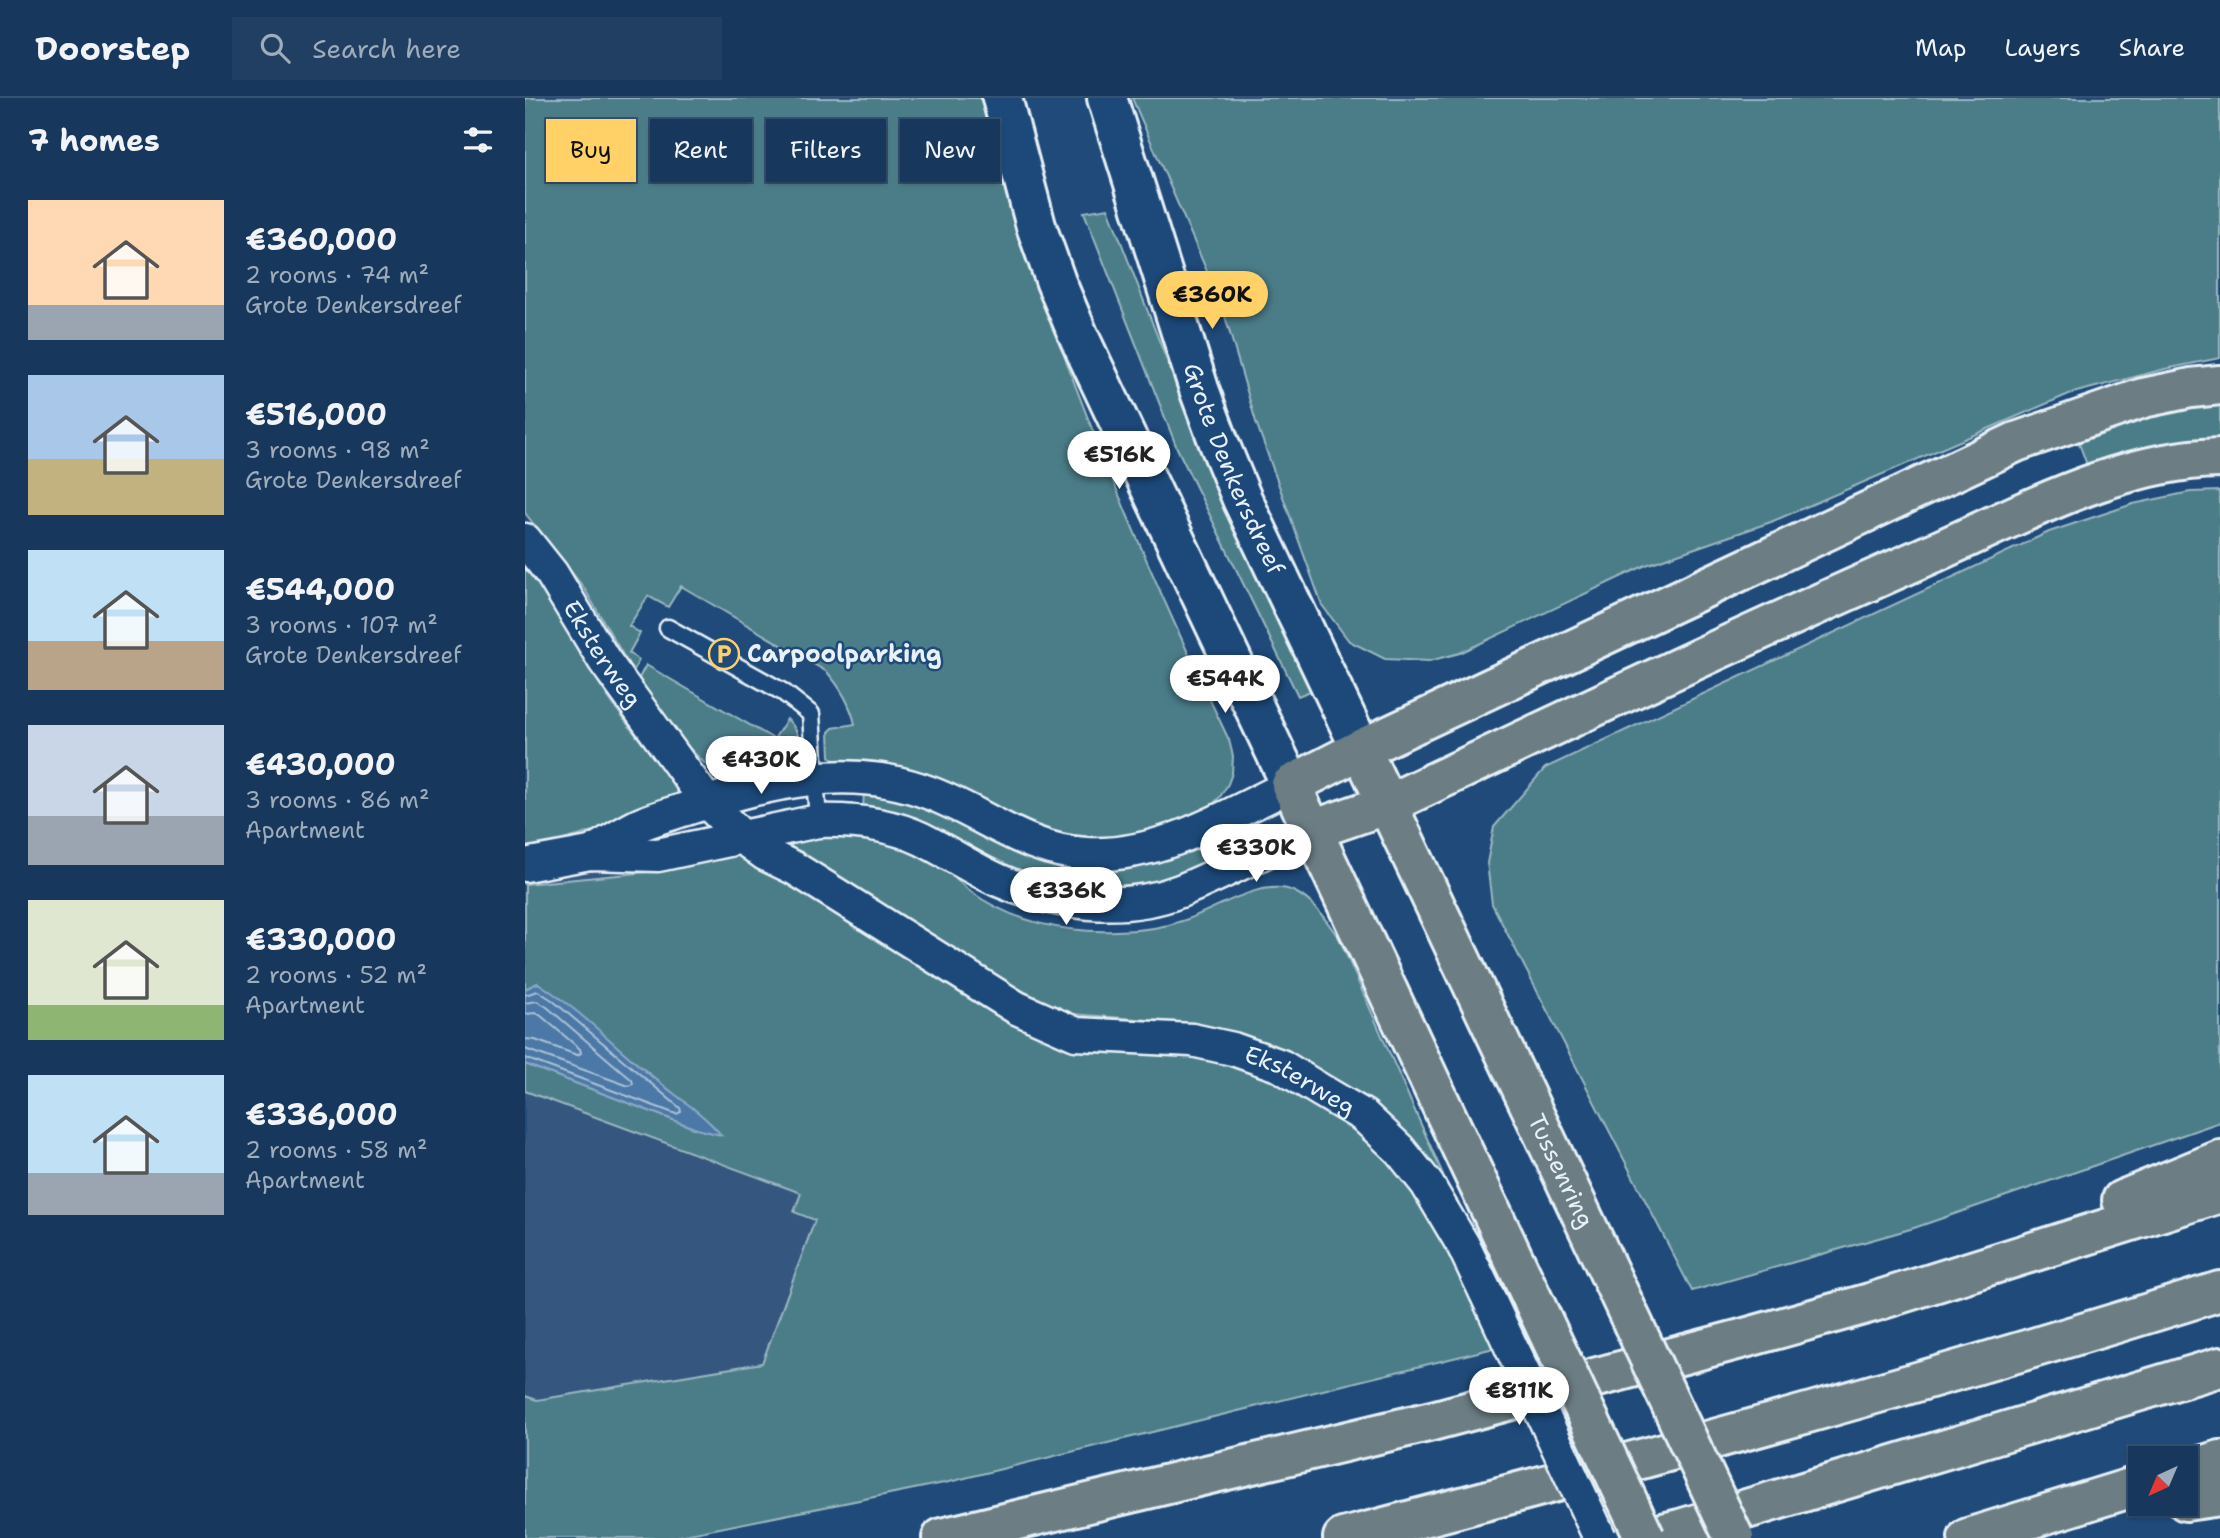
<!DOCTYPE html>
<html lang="en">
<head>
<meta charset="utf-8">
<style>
	body { margin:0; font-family:"Shantell Sans",sans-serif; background:#203f62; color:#f1f3f6; height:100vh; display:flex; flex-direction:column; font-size:26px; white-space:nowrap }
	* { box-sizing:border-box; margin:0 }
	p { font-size:23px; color:#9eacbb }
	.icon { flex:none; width:38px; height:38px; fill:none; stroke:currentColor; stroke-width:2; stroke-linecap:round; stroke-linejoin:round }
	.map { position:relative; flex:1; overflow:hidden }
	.drawer { display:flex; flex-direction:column; background:#17385c; width:525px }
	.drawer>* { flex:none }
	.top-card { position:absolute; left:21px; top:21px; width:665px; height:63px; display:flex; gap:14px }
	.needle { width:46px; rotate:224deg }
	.controls { position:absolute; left:1603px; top:1348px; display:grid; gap:14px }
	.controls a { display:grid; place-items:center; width:70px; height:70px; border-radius:0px; background:#17385c; box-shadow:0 2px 5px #0004,0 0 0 2px #365272; font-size:35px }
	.price { position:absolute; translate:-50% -60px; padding:0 16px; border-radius:24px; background:#fff; color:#222; font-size:23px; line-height:46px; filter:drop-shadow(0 2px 4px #0008) }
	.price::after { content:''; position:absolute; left:50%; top:42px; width:21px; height:16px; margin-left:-10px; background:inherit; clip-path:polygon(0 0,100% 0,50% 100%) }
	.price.current { background:#ffd166; color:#111 }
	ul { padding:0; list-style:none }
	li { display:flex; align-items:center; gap:21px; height:175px; padding:0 28px }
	li span { display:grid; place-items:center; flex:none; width:196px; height:140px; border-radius:0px; color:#555 }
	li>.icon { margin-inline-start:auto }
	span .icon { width:84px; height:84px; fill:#fffc; stroke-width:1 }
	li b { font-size:30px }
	h2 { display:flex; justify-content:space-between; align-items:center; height:84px; padding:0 28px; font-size:30px }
	.pill { padding:0 24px; border-radius:0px; background:#17385c; box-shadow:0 2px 5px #0004,0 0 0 2px #365272; font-size:24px; line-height:63px }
	.pill.current { background:#ffd166; color:#111 }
	header { display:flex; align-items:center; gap:42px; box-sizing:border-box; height:98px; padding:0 35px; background:#17385c; border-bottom:2px solid #365272 }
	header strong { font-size:33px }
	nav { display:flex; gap:38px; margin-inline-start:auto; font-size:24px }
	.search { width:490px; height:63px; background:#203f62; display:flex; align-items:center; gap:18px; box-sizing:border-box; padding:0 24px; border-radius:0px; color:#9eacbb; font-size:26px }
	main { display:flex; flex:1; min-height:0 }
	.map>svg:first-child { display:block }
	.built { fill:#36567f }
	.green { fill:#4c7d89; stroke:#9ab7c0; stroke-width:2 }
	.water { fill:#4c78a6; stroke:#8aa8c7; stroke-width:2 }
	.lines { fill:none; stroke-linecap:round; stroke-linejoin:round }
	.shore { stroke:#aac1d7; stroke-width:2 }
	.service-casing { stroke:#e8f1f8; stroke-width:21 }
	.minor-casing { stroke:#e8f1f8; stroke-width:37 }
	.tertiary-casing { stroke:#e8f1f8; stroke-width:44 }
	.trunk-casing { stroke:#e8f1f8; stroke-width:44 }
	.motorway-casing { stroke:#e8f1f8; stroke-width:44 }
	.service { stroke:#1f4a7a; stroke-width:16 }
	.minor { stroke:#1f4a7a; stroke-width:32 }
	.tertiary { stroke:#1f4a7a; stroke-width:38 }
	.trunk { stroke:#6c7e84; stroke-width:38 }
	.motorway { stroke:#6c7e84; stroke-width:38 }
	.minor-bridge-casing { stroke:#e8f1f8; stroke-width:37; stroke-linecap:butt }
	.trunk-bridge-casing { stroke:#e8f1f8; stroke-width:44; stroke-linecap:butt }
	.minor-bridge { stroke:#1f4a7a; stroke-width:32 }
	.trunk-bridge { stroke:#6c7e84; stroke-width:38 }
	.labels { text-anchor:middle; stroke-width:5; stroke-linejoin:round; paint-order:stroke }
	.street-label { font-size:24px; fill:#e8f1f8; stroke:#1f4a7a }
	.poi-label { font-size:24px; font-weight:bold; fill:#e8f1f8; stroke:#1f4a7a; text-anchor:start }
</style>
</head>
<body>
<header>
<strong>Doorstep</strong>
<div class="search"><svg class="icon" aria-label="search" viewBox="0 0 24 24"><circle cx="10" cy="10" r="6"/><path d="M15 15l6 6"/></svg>Search here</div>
<nav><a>Map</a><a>Layers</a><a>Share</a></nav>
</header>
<main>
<section class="drawer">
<h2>7 homes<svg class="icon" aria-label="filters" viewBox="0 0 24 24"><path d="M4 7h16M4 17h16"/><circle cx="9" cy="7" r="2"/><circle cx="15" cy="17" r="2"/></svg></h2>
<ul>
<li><span style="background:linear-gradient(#ffd9b3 75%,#9aa5b1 0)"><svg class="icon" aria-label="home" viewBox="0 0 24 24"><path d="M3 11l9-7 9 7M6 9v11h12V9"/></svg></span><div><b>€360,000</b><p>2 rooms · 74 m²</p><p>Grote Denkersdreef</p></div></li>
<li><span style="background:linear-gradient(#a9c7e8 60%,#c2b280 0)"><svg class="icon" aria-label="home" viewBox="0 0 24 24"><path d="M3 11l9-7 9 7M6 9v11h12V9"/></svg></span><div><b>€516,000</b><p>3 rooms · 98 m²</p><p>Grote Denkersdreef</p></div></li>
<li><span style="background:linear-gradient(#bfe0f5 65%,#b9a48a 0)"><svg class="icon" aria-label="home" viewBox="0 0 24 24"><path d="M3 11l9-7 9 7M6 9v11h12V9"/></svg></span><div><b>€544,000</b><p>3 rooms · 107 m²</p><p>Grote Denkersdreef</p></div></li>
<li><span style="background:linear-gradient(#c9d6e8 65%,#9aa5b1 0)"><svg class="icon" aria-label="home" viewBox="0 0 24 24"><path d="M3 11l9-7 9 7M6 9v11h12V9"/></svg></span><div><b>€430,000</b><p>3 rooms · 86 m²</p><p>Apartment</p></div></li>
<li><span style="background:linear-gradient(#dfe7d0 75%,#8fb573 0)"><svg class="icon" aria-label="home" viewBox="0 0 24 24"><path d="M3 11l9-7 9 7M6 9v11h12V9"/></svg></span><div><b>€330,000</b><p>2 rooms · 52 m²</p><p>Apartment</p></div></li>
<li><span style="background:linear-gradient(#bfe0f5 70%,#9aa5b1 0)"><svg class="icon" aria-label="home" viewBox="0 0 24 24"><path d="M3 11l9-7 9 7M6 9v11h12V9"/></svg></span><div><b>€336,000</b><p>2 rooms · 58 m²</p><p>Apartment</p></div></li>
</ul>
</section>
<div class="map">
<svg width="1695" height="1440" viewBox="0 0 1695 1440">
	<rect width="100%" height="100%" fill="#1f4a7a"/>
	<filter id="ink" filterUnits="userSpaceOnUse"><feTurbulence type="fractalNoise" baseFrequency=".0143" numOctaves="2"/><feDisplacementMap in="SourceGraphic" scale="14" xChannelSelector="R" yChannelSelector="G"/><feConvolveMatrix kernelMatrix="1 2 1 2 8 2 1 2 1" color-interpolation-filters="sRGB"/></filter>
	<g filter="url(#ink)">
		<path class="built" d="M0 638 196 837 741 1193 0 1351Z"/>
		<path class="green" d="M0 0H456C516 221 605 436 704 642L708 658 707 675 703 686 695 699 683 711 626 738 560 745 310 664 305 658 304 634 308 630 330 626C325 605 316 590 302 574L156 488 143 509 123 498 104 528 115 535 104 555 114 562 108 574 59 490 0 415Z
			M607 0H1695V260L1640 271 1544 296 1246 424 1121 467 935 555 904 563 860 561 824 543 797 507 731 324 697 208Z
			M583 110 652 289 718 441 788 592 773 598 652 350 559 114Z
			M1695 300V348L1596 356 1562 367 1551 337Z
			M1695 393V1024L1389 1130 1167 1193 967 806 962 765 969 729 1020 670 1524 434 1608 406 1665 394Z
			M0 469C32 508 53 554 81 596 106 633 135 668 164 701L53 738 0 752Z
			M121 567 249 641 262 621C277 635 279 654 264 669L201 686 160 646 113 582Z
			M339 690 389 700 494 755 696 732 709 758 658 780 595 795 523 791 338 714Z
			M323 732C343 738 389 749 404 759 419 768 431 782 445 793 487 824 540 835 591 833 614 833 638 830 660 822 689 812 739 778 770 794 790 804 801 823 814 840L927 1097 893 1051 844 1004 791 970 741 944 650 924 547 916 475 882 278 760 262 744Z
			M220 753 298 808 460 905 651 955 684 960 718 969 783 997 836 1035 886 1087 917 1133 929 1165 969 1250 424 1384 145 1440H0V1298L12 1302 237 1265 290 1122 269 1114 276 1095 0 993V966L172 1031 195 1036 187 1027 13 885 0 891V786L124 774 169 767Z"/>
		<path class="water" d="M13 885C55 912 91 949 130 981 152 999 178 1015 196 1037L172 1031 0 966V891Z"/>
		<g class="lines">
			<path class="shore" d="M0 897 13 893 27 902 155 1010 156 1014 151 1016 0 960
				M0 905 12 903 22 909 107 982 108 986 104 988 0 951
				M0 916 11 915 15 917 55 951 56 955 52 957 10 942 0 941"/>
			<g class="service-casing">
				<path id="service" d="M143 530 258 594 286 616 293 723"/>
			</g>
			<g class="minor-casing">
				<g id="minor">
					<path id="s1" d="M0 442 27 476 79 562 182 704 218 740 240 756 269 770 492 910 551 936 667 942 708 951 756 968 795 992 839 1018 874 1051 902 1086 938 1147 961 1195"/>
					<path d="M66 755C81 746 96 736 112 728 129 720 149 715 167 709 244 684 326 664 405 695 458 715 503 754 562 756 635 760 703 717 766 687"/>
					<path d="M0 767 65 755 133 757 293 723C328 722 365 726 397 741 423 754 446 770 473 782 528 806 598 815 655 793 700 775 742 751 787 732"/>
				</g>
			</g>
			<g class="tertiary-casing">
				<g id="tertiary">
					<path d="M477 0 511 128 531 184 554 239 766 687"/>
					<path id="s2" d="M582 0 674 291 694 345 717 401 836 651"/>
				</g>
			</g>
			<g class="trunk-casing">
				<g id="trunk">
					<path d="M787 732 863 706"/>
					<path id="s3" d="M1000 1185 766 687 836 651 1079 1164"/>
				</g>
			</g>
			<g class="motorway-casing">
				<path id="motorway" d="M836 651 1491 344 1618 300 1666 290 1695 287
					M863 706C1043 621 1223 536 1406 456 1497 416 1593 362 1695 360
					M1597 1102 1695 1062
					M1661 1373 1695 1362
					M1661 1403 1695 1398
					M417 1440 907 1323 1216 1241 1345 1205 1695 1095
					M818 1440C1112 1364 1405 1284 1695 1193
					M1117 1440 1155 1431 1695 1269
					M1443 1440 1615 1387"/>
			</g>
			<use href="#service" class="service"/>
			<use href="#minor" class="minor"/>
			<use href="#tertiary" class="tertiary"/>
			<use href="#trunk" class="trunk"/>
			<use href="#motorway" class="motorway"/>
			<g class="minor-bridge-casing">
				<path id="minor-bridge" d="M961 1195 1075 1440"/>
			</g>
			<g class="trunk-bridge-casing">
				<path id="trunk-bridge" d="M1079 1164 1209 1440
					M1000 1185 1120 1440"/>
			</g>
			<use href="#minor-bridge" class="minor-bridge"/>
			<use href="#trunk-bridge" class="trunk-bridge"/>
		</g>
	</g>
	<defs>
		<g id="parking-ring" transform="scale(1.575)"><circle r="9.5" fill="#1f4a7a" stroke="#ffd166" stroke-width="1.5"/><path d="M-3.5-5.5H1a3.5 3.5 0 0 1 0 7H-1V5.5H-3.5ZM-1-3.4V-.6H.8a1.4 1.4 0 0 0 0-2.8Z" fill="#ffd166"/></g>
	</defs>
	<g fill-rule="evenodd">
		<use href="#parking-ring" x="199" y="556"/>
	</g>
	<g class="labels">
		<g class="street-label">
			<text dy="8" stroke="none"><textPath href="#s2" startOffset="392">Grote Denkersdreef</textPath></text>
			<text dy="8" stroke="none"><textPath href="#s1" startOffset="138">Eksterweg</textPath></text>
			<text dy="8" stroke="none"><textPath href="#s1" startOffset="990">Eksterweg</textPath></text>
			<text dy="8" stroke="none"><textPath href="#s3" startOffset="1096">Tussenring</textPath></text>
		</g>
		<g class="poi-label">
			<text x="222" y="564">Carpoolparking</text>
		</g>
	</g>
</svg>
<div class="controls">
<a><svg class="needle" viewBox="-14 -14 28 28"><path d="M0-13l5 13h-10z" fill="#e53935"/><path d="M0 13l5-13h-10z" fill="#9eacbb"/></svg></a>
</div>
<b class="price current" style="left:687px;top:233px">€360K</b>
<b class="price" style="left:594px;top:393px">€516K</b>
<b class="price" style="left:700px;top:617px">€544K</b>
<b class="price" style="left:236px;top:698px">€430K</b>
<b class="price" style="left:731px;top:786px">€330K</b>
<b class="price" style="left:541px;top:829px">€336K</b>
<b class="price" style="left:994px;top:1329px">€811K</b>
<div class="top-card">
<a class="pill current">Buy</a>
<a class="pill">Rent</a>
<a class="pill">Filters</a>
<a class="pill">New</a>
</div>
</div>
</main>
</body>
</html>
